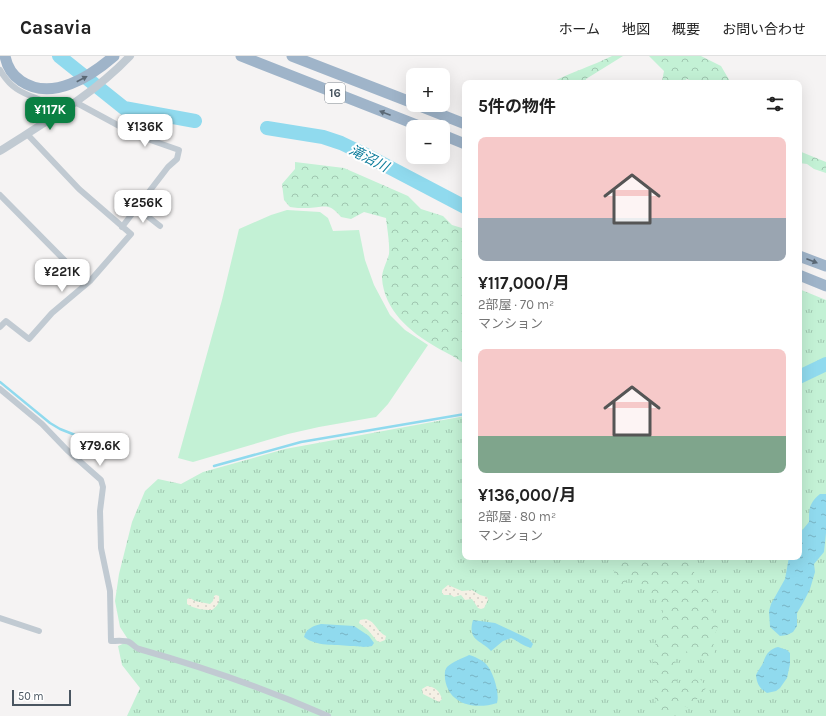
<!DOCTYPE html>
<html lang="ja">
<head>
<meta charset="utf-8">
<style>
	body { margin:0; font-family:Karla,"Noto Sans JP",sans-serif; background:#f6f6f6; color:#222; height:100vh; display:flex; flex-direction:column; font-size:15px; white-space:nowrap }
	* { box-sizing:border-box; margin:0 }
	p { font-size:13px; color:#767676 }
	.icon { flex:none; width:22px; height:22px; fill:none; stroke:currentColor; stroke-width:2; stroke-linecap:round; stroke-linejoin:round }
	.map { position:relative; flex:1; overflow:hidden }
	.panel { position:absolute; left:462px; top:24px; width:340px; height:480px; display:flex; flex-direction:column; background:#fff; border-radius:8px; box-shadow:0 4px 16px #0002 }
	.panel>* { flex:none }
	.controls { position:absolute; left:406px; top:12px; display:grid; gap:8px }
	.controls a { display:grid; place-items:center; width:44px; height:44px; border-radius:8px; background:#fff; box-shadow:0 4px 16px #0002; font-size:20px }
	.scale { position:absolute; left:12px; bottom:10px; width:59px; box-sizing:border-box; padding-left:4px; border:2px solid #4a5661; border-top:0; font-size:11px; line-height:14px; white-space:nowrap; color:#4a5661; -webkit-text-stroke:3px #fff; paint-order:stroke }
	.price { position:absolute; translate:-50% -34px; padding:0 9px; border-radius:8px; background:#fff; color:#222; font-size:13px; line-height:26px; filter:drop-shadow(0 1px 2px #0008) }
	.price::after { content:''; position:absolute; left:50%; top:24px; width:12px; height:9px; margin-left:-6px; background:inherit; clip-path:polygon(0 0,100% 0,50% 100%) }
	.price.active { background:#0b8043; color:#fff }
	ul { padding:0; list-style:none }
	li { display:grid; align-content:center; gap:8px; height:212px; padding:0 16px }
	li span { display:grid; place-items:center; height:124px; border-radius:8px; color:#555 }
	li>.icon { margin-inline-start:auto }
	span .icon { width:72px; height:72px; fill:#fffc; stroke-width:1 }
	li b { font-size:17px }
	h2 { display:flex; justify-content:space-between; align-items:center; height:48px; padding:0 16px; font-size:17px }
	header { display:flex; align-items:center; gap:24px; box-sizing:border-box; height:56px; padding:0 20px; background:#fff; border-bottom:1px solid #e0e0e0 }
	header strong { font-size:19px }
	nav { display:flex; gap:22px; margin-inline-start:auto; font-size:14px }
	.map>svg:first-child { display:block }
	.grass { fill:url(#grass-tufts) }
	.forest { fill:url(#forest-crowns) }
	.sand { fill:url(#sand-dots) }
	.pitch { fill:#c3f1d5 }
	.water { fill:url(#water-ripples) }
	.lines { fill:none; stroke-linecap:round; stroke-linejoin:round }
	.stream { stroke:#90daee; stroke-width:2.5 }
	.river { stroke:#90daee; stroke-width:14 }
	.minor { stroke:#c1cad2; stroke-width:6 }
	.tertiary { stroke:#c1cad2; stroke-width:8 }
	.trunk { stroke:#9fb4c9; stroke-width:11 }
	.oneway { fill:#5b6976 }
	.labels { text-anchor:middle; stroke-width:4; stroke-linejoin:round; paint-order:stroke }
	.shield { fill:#fff; stroke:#808990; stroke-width:1 }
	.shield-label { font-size:12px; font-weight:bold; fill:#4a5661 }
	.water-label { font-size:14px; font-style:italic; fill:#0c7c9b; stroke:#fff }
</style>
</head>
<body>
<header>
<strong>Casavia</strong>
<nav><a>ホーム</a><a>地図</a><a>概要</a><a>お問い合わせ</a></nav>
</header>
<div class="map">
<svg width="826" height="660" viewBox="0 0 826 660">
	<defs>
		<pattern id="grass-tufts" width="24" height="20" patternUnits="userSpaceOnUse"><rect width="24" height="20" fill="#c3f1d5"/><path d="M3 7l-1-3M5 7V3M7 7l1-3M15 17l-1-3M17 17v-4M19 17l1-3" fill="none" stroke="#a0c6b0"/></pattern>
		<pattern id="forest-crowns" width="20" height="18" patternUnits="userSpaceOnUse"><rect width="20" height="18" fill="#c3f1d5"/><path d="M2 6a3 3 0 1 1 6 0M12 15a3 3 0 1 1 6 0" fill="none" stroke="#a0c6b0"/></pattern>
		<pattern id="sand-dots" width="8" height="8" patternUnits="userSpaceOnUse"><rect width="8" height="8" fill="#f5f0e5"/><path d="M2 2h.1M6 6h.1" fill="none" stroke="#d4d0c7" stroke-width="1.8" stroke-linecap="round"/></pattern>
		<pattern id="water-ripples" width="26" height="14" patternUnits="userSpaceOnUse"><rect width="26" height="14" fill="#90daee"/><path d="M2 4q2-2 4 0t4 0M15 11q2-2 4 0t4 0" fill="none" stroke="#78b4c4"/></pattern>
	</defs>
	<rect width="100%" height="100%" fill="#f5f3f3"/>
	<path class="grass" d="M799 233 826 244V660H127L140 632 122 609 118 590 129 585 120 571 115 545 119 518 132 466 145 435 158 423 181 428 203 416 285 393 465 360V501H799Z"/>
	<path class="forest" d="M612 0H623L586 23 585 27H551C571 16 592 10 612 0Z
		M649 0H701L721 10 731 27H697L687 23C681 28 669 29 662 25L664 15Z
		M799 95 826 106V117L814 113 807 108 799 107Z
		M295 106 344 112 408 140 421 153 443 160 452 169 465 173V309C457 301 446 297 436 291 410 276 384 254 382 222 382 214 387 206 389 198 390 188 387 172 386 162L364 156 351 163 341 161C328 145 324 152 306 152 301 152 295 152 290 151L284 144 282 128 295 113Z
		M622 501C631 501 639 505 646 501H695L694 516 698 531 707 529 718 536 722 544 716 548 712 553 718 570 713 584 715 599 706 606 698 602 692 601 686 595 677 593 675 602 677 629 683 633 697 621 701 624 706 632 697 643 696 649 691 653 682 649 677 652V660H658C653 635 650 612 656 586 659 570 665 565 662 547L637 527 632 520 626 521V528L622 529 614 527V513L619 508Z"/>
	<path class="sand" d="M448 529 462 535 472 534 480 539 487 541 488 544 484 552 481 553 478 552 472 543 465 544 461 539 454 541 451 539H444L442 537V534Z
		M216 539 219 540C220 547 217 550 212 554 204 554 194 553 187 548V543L190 542 195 545 210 548 213 545 214 540Z
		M366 563C376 566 377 576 386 580L385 584 380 586 377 585 368 574 359 567 360 564Z
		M427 630C436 631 440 636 442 643L439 646 423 638 422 633Z"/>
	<path class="pitch" d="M287 154 320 156 328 162 333 175 359 174 365 204 374 229 390 259 405 274 428 289 388 348 376 361 319 371 288 378 193 406 178 402 222 244 239 173 271 159Z"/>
	<path class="water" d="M820 438H826V477L824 496 814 508 815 516 810 533 803 547 797 557V570L793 576 787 579 780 580 770 571 769 555 771 548 785 523 789 501H799V478L809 466C809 453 809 447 820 438Z
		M473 564 495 567 529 583 533 588 531 592C523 590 518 585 511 582L503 585 491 595C481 584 467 585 473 564Z
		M321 568 354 570 369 580 374 587 372 590C361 592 360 590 350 590 334 588 317 591 304 581 306 572 314 570 321 568Z
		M778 591 787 594 790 597V608L787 622 780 632 776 635 767 637C759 632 757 628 756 619 758 614 763 609 764 604 767 597 770 593 778 591Z
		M469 599C474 600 482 604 486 608 493 615 500 637 497 647 475 654 449 649 445 623 445 619 444 615 447 611 452 606 463 602 469 599Z"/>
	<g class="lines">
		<path class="stream" d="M0 326 50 367 60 373 108 392
			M214 410 301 386 465 358"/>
		<path class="river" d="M59 0 124 52 195 65
			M267 72 323 81 341 87 364 98 465 151
			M799 321 826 308"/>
		<path class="minor" d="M0 14C17 44 38 37 62 56
			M75 46 136 79 179 94 177 103 168 111 122 171
			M0 139 87 227
			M137 152 160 170
			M0 271 6 265 29 283 52 257 90 225 131 178 79 133 27 78
			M0 333 42 368 67 394 101 424 103 431 100 455 101 492 110 535 111 585C116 585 125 584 129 586 133 588 135 592 139 593 203 611 266 633 328 660
			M0 562 39 575"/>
		<path class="tertiary" d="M0 95C45 66 93 39 130 0"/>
		<path class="trunk" d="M5 0C7 11 12 19 21 25 52 46 91 20 114 0
			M241 0 422 71
			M292 0 413 47
			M417 49 465 68
			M443 79 465 88
			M799 200 826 210
			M799 219 826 230"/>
	</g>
	<defs><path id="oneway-solid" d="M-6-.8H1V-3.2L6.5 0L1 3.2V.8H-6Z"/></defs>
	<g class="oneway">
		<use href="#oneway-solid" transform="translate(82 23) rotate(-28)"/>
		<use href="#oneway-solid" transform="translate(385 57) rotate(-159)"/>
		<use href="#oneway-solid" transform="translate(812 205) rotate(21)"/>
	</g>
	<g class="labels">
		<rect class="shield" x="325" y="27" width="20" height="20" rx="3"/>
		<g class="shield-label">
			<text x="335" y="41">16</text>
		</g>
		<g class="water-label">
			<text transform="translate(369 102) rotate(27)" y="5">滝沼川</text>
		</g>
	</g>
</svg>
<div class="controls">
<a>+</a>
<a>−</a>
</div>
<div class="scale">50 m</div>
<b class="price active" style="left:50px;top:75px">¥117K</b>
<b class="price" style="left:145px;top:92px">¥136K</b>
<b class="price" style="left:143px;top:168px">¥256K</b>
<b class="price" style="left:62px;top:237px">¥221K</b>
<b class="price" style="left:100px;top:411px">¥79.6K</b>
<section class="panel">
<h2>5件の物件<svg class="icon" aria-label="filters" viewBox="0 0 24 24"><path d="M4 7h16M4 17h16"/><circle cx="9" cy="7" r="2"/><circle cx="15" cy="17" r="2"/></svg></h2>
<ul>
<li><span style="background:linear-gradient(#f6c9c9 65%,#9aa5b1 0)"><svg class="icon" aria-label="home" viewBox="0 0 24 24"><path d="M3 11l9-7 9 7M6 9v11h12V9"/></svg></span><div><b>¥117,000/月</b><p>2部屋 · 70 m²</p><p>マンション</p></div></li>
<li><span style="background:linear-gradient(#f6c9c9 70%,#7fa58c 0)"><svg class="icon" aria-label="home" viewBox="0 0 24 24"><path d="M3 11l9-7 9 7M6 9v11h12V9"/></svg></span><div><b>¥136,000/月</b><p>2部屋 · 80 m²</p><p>マンション</p></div></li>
</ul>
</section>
</div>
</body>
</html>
